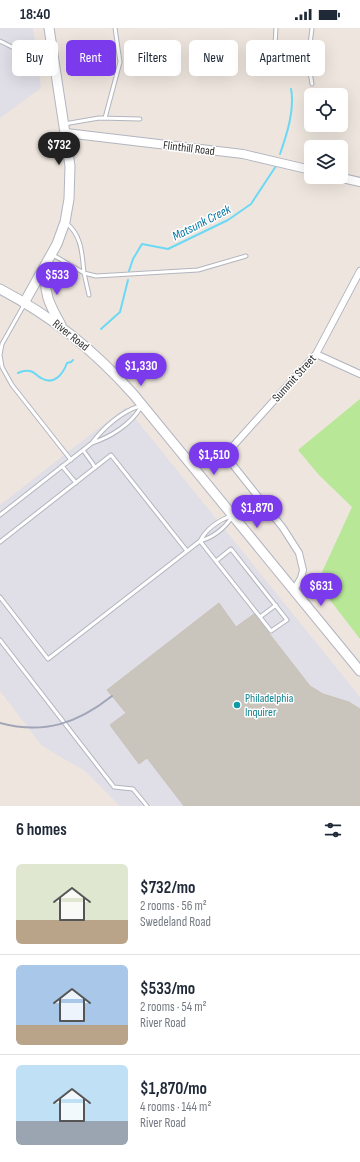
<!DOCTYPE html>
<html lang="en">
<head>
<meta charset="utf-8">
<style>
	body { margin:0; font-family:"Sofia Sans Condensed",sans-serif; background:#f2f2f3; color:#1f2937; height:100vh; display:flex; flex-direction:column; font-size:15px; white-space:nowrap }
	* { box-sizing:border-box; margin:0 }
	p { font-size:13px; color:#747a83 }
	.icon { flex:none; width:22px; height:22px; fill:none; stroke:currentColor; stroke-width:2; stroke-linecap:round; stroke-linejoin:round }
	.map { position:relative; height:778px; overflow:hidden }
	.drawer { display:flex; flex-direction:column; background:#fff; flex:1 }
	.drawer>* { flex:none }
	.banner { position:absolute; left:12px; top:12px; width:336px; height:36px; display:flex; gap:8px }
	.buttons { position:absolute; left:304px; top:60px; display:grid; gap:8px }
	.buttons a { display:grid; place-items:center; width:44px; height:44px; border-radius:6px; background:#fff; box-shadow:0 4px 16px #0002; font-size:20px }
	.price { position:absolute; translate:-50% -34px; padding:0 9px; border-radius:14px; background:#7c3aed; color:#fff; font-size:13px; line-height:26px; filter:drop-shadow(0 1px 2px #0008) }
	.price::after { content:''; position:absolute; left:50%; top:24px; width:12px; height:9px; margin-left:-6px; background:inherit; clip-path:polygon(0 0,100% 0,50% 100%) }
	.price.current { background:#222; color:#fff }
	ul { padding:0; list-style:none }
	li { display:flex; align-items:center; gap:12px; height:100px; padding:0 16px }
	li+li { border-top:1px solid #e0e1e3 }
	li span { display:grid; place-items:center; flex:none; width:112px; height:80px; border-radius:6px; color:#555 }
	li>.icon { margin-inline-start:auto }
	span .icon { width:48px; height:48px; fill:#fffc; stroke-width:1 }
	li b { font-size:17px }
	h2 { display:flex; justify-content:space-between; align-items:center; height:48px; padding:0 16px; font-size:17px }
	.tag { padding:0 14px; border-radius:6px; background:#fff; box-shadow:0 4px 16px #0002; font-size:14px; line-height:36px }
	.tag.current { background:#7c3aed; color:#fff }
	.status { display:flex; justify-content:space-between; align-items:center; height:28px; padding:0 20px; background:#fff; direction:ltr }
	.status svg { height:11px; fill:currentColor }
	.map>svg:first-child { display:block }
	.industrial { fill:#e0dee6 }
	.green { fill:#b8e798 }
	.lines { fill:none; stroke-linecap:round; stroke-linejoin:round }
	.stream { stroke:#6cd9f4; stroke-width:2 }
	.building { fill:#c9c4bc; stroke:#cac2b7 }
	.service-casing { stroke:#b2b5c0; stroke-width:5 }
	.minor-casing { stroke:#b2b5c0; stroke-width:8 }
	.tertiary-casing { stroke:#b2b5c0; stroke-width:10 }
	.secondary-casing { stroke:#b2b5c0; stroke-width:11 }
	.service { stroke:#fff; stroke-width:3 }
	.minor { stroke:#fff; stroke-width:6 }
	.tertiary { stroke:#fff; stroke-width:8 }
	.secondary { stroke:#fff; stroke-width:9 }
	.rail { stroke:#a0a5b7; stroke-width:2 }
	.culture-dot { fill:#0f9aa8; stroke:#fff; stroke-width:1.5 }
	.labels { text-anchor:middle; stroke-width:3; stroke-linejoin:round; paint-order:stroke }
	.street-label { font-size:12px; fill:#2c2c2c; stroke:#fff }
	.culture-label { font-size:12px; fill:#0d838f; stroke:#fff; text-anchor:start }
	.water-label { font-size:13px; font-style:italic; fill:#0778a5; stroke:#fff }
</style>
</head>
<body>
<div class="status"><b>18:40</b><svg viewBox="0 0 49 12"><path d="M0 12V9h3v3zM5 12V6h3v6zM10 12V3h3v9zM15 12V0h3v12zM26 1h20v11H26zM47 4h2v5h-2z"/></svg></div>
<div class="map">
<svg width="360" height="778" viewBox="0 0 360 778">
	<rect width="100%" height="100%" fill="#eee6de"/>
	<path class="industrial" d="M0 0H33L41 60 0 90Z
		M126 379 360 669V778H120L85 743 42 718 0 663V477Z"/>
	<path class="green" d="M360 371V611L317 555 352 479 319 447 298 422Z"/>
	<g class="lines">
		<path class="stream" d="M280 126C287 106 295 81 291 61
			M129 243 133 231 142 216 168 221 228 192 251 176 276 138
			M101 301 120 284 128 252
			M18 345C22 343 25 342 30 343 35 344 37 348 41 350 54 358 63 346 67 335L71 334 73 332"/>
	</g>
	<path class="building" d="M219 575 236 599 254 586 310 658 323 666 349 674 360 681V778H184L147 730 139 736 110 697 126 685 107 662Z"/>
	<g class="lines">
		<g class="service-casing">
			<path id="service" d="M0 13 20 23
				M275 17 276 0
				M312 56 308 33 312 0
				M105 90 120 34 115 0
				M64 96 99 90 140 91
				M66 195C82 207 82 226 84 245L96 248 198 242 246 228
				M53 227 84 245 89 267
				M24 277 2 316 0 327 2 339 12 357 71 432
				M92 415C111 409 131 396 141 379
				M83 422 93 436 95 440
				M62 438 76 455
				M0 487 92 415C103 400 122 383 140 378
				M200 513 271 603 287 592 231 521 216 533
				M200 513C207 500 217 493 231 488
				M0 514 111 427 187 523
				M0 569 48 631 200 513C214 509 224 501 232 489
				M260 589 276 577
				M0 612 114 759 133 761 147 778"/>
		</g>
		<g class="minor-casing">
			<path id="minor" d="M316 326 360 346
				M294 562 301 550 303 542 299 525 283 500 225 427 316 326 360 243"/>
		</g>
		<g class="tertiary-casing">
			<path id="tertiary" d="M66 105 243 126 311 142
				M338 149 360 154"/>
		</g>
		<g class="secondary-casing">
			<path id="secondary" d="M46 240C43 264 49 276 61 297
				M0 261C53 289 94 322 134 367L360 643
				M24 275 57 216 65 194 69 171 70 138 49 0"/>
		</g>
		<use href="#service" class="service"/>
		<use href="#minor" class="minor"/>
		<use href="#tertiary" class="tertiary"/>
		<use href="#secondary" class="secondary"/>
		<path class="rail" d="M0 695C44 707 78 695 112 668"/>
	</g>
	<circle class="culture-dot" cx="237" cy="677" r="4"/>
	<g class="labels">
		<g class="street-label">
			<text transform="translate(189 120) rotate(7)" y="4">Flinthill Road</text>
			<text transform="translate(71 307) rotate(38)" y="4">River Road</text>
			<text transform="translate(294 350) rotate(-48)" y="4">Summit Street</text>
		</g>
		<g class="culture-label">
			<text x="245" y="674">Philadelphia<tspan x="245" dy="14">Inquirer</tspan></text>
		</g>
		<g class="water-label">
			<text transform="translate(201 194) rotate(-27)" y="5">Matsunk Creek</text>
		</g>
	</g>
</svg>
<div class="buttons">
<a><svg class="icon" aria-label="locate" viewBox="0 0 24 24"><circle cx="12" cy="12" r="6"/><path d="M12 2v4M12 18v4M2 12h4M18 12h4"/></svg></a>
<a><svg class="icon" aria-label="layers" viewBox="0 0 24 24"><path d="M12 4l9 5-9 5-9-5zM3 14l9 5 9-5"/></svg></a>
</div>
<b class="price current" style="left:59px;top:138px">$732</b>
<b class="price" style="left:57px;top:268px">$533</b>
<b class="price" style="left:141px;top:359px">$1,330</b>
<b class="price" style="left:214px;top:448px">$1,510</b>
<b class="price" style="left:257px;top:501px">$1,870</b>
<b class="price" style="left:321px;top:579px">$631</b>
<div class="banner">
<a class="tag">Buy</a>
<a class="tag current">Rent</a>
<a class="tag">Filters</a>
<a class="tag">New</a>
<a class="tag">Apartment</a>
</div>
</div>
<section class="drawer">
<h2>6 homes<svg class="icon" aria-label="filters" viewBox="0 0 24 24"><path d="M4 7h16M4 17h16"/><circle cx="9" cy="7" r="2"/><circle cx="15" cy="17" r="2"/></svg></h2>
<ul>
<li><span style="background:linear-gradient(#dfe7d0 70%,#b9a48a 0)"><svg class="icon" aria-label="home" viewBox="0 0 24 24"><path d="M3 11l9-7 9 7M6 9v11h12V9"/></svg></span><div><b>$732/mo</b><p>2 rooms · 56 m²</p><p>Swedeland Road</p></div></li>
<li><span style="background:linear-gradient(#a9c7e8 75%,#b9a48a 0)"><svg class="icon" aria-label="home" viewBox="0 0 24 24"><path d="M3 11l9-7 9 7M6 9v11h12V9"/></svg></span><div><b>$533/mo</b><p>2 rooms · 54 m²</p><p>River Road</p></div></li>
<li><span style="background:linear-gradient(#bfe0f5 70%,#9aa5b1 0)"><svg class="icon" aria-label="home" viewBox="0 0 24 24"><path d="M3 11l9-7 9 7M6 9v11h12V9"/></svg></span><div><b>$1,870/mo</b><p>4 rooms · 144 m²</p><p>River Road</p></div></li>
</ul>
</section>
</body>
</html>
